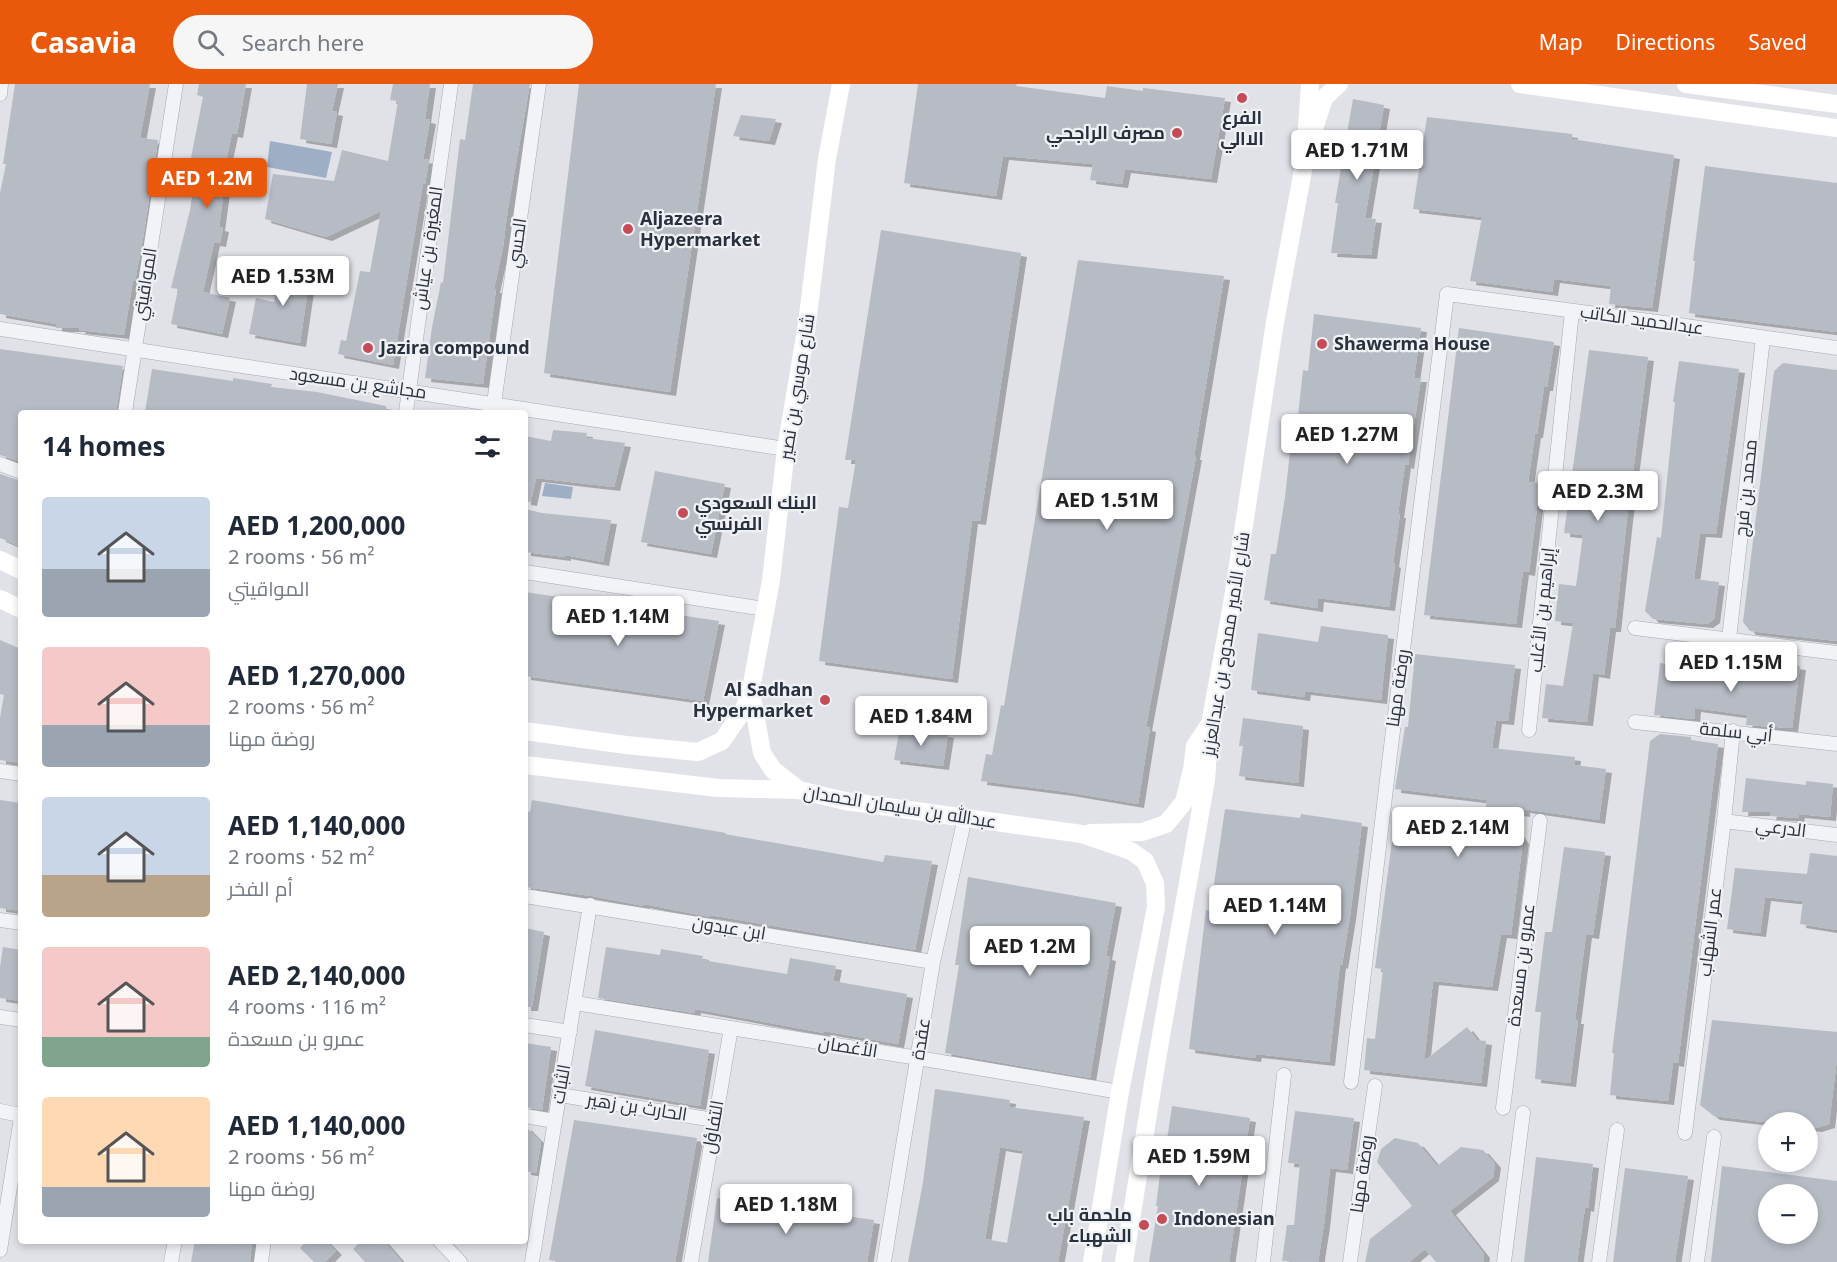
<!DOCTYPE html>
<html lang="en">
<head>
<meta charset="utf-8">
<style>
	body { margin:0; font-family:"Noto Sans",Cairo,sans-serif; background:#f6f6f7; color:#1f2937; height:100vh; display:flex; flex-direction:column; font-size:22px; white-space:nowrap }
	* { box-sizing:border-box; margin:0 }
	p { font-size:20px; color:#747a83 }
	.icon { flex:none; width:33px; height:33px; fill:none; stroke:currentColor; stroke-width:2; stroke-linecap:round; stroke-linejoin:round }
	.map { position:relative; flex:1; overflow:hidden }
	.sheet { position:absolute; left:18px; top:326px; width:510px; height:834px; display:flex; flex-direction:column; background:#fff; border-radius:6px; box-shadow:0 3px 9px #0003 }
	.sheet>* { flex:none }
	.controls { position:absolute; left:1758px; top:1028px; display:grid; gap:12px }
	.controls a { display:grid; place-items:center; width:60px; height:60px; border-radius:50%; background:#fff; box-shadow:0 3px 9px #0003; font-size:30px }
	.price { position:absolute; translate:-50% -51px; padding:0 14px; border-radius:6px; background:#fff; color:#222; font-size:20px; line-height:39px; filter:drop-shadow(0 2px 3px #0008) }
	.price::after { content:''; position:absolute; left:50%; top:36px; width:18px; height:14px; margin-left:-9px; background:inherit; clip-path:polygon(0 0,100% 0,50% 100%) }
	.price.active { background:#ea580c; color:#fff }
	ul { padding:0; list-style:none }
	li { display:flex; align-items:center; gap:18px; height:150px; padding:0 24px }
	li span { display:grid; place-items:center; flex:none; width:168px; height:120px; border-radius:6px; color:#555 }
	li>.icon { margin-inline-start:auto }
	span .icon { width:72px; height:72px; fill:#fffc; stroke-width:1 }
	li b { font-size:26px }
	h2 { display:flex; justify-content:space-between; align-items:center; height:72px; padding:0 24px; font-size:26px }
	header { display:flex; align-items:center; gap:36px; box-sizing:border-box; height:84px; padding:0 30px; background:#ea580c; color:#fff }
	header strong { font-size:28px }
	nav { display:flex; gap:33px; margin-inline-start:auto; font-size:21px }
	.search { width:420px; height:54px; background:#f6f6f7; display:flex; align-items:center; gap:15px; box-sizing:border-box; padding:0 21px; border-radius:33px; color:#747a83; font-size:22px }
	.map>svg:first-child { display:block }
	.water { fill:#9daec5 }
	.building { fill:#b7bbc4; fill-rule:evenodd; filter:url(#shadow) }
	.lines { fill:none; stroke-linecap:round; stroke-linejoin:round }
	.street-casing { stroke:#a5a9b2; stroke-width:15 }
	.street { stroke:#f2f3f6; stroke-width:14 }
	.secondary { stroke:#fff; stroke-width:18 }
	.poi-dot { fill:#c54c57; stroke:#eff1f5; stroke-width:2 }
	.labels { text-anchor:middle; stroke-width:4.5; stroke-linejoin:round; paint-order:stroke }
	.poi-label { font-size:18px; font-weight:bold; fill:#29303e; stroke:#eff1f5; text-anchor:start }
	.street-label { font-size:18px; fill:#29303e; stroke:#eff1f5 }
</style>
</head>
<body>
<header>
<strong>Casavia</strong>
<div class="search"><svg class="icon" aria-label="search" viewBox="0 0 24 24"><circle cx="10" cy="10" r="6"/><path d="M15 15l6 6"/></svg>Search here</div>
<nav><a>Map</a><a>Directions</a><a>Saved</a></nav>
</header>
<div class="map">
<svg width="1837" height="1178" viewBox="0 0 1837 1178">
	<defs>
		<filter id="shadow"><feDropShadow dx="6" dy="4" stdDeviation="0" flood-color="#0004"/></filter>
	</defs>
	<rect width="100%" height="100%" fill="#e0e2e8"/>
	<path class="water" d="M270 57 332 68 326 94 267 83Z
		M545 399 573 403 571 415 542 412Z"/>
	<path class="building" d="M15 0H150L140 54 158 56 143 154 135 197 133 196 124 251 79 246 80 244H56V240L0 230V109L6 80H3Z
		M199 0H246L237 50 232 49 223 91H226L219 143 223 144 220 159 214 158 203 208 230 214 222 250 171 240 178 205 171 204 190 126 197 81 190 79 203 13 197 11Z
		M307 0H338L332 27 337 28 331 60 300 55Z
		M393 0H430L425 35 430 36 423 75 429 76 425 100 423 99 393 281 338 270 341 256 346 257 360 187 370 188 381 127 326 153 265 135 273 90 334 97 342 66 388 77 398 17 390 16Z
		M473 0H530L508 124 503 163 494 205H496L483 300 425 294 432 243 441 198 443 199 460 55 465 56Z
		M579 0H716L670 308 544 289Z
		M918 0H1017L1016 2 1105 14 1107 2 1143 7V4L1225 14 1211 95 1125 85 1122 100 1090 96 1093 80 1003 72 996 112 904 99Z
		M1353 15 1384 21 1365 134 1376 135 1371 171 1331 169 1338 119H1335Z
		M741 31 776 35 769 57 733 52Z
		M1427 33 1572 50V55L1674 71 1652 224 1609 220 1611 202 1554 195 1552 208 1470 197 1482 133 1413 125Z
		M1705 82 1837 99V248L1689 229 1695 177H1693Z
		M881 146 1021 169 980 437 972 436 952 595 819 577 839 423 848 424 856 376H845Z
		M1078 176 1224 192 1194 372H1196L1146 643 1150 644 1138 720 1067 708 981 697 986 670 992 671 1001 621 1004 622Z
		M280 181 311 185 300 259 249 250 256 214 274 218Z
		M1314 230 1421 244 1414 294H1421L1408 381 1405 380 1398 430H1400L1393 479 1395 480 1389 523 1318 514 1317 524 1264 516 1271 470H1276L1285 413 1294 331 1298 332 1303 286 1308 287Z
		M1459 244 1554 258 1547 303H1544L1537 350H1535L1528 398 1540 399 1529 488 1523 487 1516 540 1424 531Z
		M0 265 123 282 116 328H21V378L0 371Z
		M1589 266 1648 273 1627 434 1615 544H1610L1604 591 1593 589 1587 638 1542 634 1546 600 1563 602 1573 539 1555 537 1559 500 1576 502 1583 451 1564 449Z
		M1679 277 1739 285 1716 450 1700 449 1694 495 1719 498 1714 535 1707 540 1653 535 1645 527 1657 453 1661 454 1675 318H1673Z
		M1783 279 1837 286V557L1750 547 1743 538 1774 287Z
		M152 285 233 297V294L272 300 271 303 317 308 386 322V328H145Z
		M553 346 587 349 586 354 625 359 614 403 536 394 531 418 525 417V352L551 357Z
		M655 387 725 400 711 470 641 458Z
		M0 390 21 397V463L0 454Z
		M525 425 542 429 611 436 603 478 565 471V473L525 468Z
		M525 508 719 537 703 617 525 592Z
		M1321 542 1388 551 1381 616 1305 607 1304 613 1251 606 1258 549 1318 558Z
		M0 556 21 565V679L0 676V634L4 611 0 610Z
		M1415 570 1515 581 1508 637 1496 636 1492 664 1575 673 1574 681 1606 685 1599 736 1524 725V729L1503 726 1523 756 1511 851 1501 850 1492 903 1433 897 1424 977 1467 943 1477 956 1486 957 1481 999 1364 986 1367 954 1375 955 1383 885 1375 884 1395 735 1402 733 1483 743 1487 716 1395 705 1405 643H1408Z
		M1755 576 1800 582 1792 644 1746 641 1747 631 1695 624 1694 635 1654 631 1660 579 1711 587 1712 583 1753 590Z
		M1243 634 1303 642 1298 699 1239 692 1243 662H1239Z
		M900 643 948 650 943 682 894 676Z
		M1660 650 1691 653V656L1718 660 1678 979 1673 978 1668 1017 1610 1011 1614 969H1612L1650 657Z
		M1746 694 1806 701V697L1833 700 1830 733 1799 730 1798 734 1770 732 1771 728H1742Z
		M0 716 21 719V827L0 824Z
		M532 716 726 749 725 750 883 778 885 771 932 777 915 866 710 831V833L644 820V822L592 812 525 803V727L530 728Z
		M1225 725 1300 734 1301 730 1362 739 1350 832 1342 881 1340 880 1329 978 1256 970 1255 974 1189 965 1206 826 1210 827Z
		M1564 763 1605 768 1593 851 1586 850 1575 936H1578L1570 999 1535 995 1541 928H1535L1545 848H1552Z
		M1810 769 1837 772V846L1800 840 1803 817 1765 813 1760 849 1727 845 1735 784 1807 790Z
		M968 793 1116 819 1106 872 1110 873 1090 994 945 969 959 881H955Z
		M525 844 544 848 532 923H525Z
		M3 863 21 866V917L0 914V883Z
		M606 863 660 871 661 865 703 872 702 876 787 890 790 874 836 882 833 897 907 910 898 960 824 947V949L695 925 694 929 598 914Z
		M1712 936 1837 948V974L1829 1040 1816 1044 1808 1043V1038H1764L1714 1032 1700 1021Z
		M595 946 709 966 700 1022 585 1002Z
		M525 959 551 963 542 1026 525 1023Z
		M935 1005 1010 1016 1009 1023 1084 1033 1058 1178H908L923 1098ZM1000 1063 1023 1067 1007 1159 985 1155Z
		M1172 1022 1250 1034 1229 1178H1149L1158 1122H1156L1161 1082 1163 1083Z
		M1295 1027 1354 1034 1347 1086 1330 1084 1324 1140 1318 1178 1282 1177 1287 1141H1294L1300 1080 1288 1079Z
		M574 1036 697 1054 675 1178H561L549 1176Z
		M525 1042 541 1058 536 1089 525 1087Z
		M1395 1054 1418 1059 1437 1082 1461 1063 1483 1066 1495 1080 1493 1093 1450 1127 1484 1170 1483 1178H1436L1425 1165 1409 1178H1365L1370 1155 1412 1122 1377 1078 1381 1065Z
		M1536 1073 1593 1080 1588 1124 1585 1123 1577 1178H1524Z
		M1722 1082 1837 1097V1178H1711ZM1768 1110H1808V1149H1768Z
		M1625 1084 1688 1092 1675 1178H1613Z
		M717 1114 874 1136 867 1178H708Z
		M195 1156H252L250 1178H191Z
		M307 1156H325L336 1167 325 1178H314L300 1164Z
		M362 1156H383L402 1178H365L353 1165Z"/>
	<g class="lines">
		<g class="street-casing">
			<path id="street" d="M0 10 1 0
				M0 245 786 365
				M494 319 539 0
				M125 328 176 0
				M406 328 451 0
				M0 380 21 388
				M525 488 765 525
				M1635 544 1837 569
				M1729 555 1763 254
				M1635 638 1837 660
				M1529 646 1572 227
				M0 687 21 690
				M1724 737 1837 751
				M525 812 933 878
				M0 836 21 839
				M575 919 918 974 1120 1008
				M0 933 21 936
				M525 941 570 948
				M1351 998C1381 735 1415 473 1447 210L1672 240 1837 264
				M560 1011 714 1036
				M1503 1024 1540 737
				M0 1027 21 1031
				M525 1032 555 1037
				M1685 1049 1724 737 1733 647
				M439 1156 460 1178
				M0 1166 21 1034
				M171 1178 175 1156
				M261 1178 264 1156
				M532 1178 590 821
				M691 1178 731 944
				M884 1178 933 878 965 733
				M1263 1178 1284 991
				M1350 1178 1375 1002
				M1504 1178 1523 1029
				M1599 1178 1617 1046
				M1697 1178 1714 1053"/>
		</g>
		<use href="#street" class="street"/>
		<path class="secondary" d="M1520 0 1837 44
			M1686 0 1837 20
			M1307 44 1310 0
			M0 476 21 486
			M0 515 21 525
			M751 607 762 669 773 686 799 706
			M525 647 626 661 698 668 722 657 744 625 751 605 771 496 786 365 807 240 827 75 841 0
			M525 681 718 704 799 706 845 717 1082 750 1131 767 1145 777 1155 799 1156 823 1120 1008 1092 1178
			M1090 749 1142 748 1166 740 1184 718 1192 686 1195 662 1209 641
			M1124 1178 1157 975 1206 696 1210 640 1232 520 1275 238 1306 70 1324 14 1339 0"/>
	</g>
	<g class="poi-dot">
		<circle cx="1242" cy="14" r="6"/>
		<circle cx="1177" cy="49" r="6"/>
		<circle cx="628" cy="145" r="6"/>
		<circle cx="1322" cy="260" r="6"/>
		<circle cx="368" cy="264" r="6"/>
		<circle cx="683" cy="429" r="6"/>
		<circle cx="825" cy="616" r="6"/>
		<circle cx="1162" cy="1135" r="6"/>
		<circle cx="1144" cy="1141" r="6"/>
	</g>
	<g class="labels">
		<g class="poi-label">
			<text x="1242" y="40" text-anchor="middle">الفرع<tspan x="1242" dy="21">الاالي</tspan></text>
			<text x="1165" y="55" text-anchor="end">مصرف الراجحي</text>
			<text x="640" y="141">Aljazeera<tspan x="640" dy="21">Hypermarket</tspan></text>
			<text x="1334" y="266">Shawerma House</text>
			<text x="380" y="270">Jazira compound</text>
			<text x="695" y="425">البنك السعودي<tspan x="695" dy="21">الفرنسي</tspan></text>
			<text x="813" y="612" text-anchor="end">Al Sadhan<tspan x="813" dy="21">Hypermarket</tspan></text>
			<text x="1132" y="1137" text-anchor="end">ملحمة باب<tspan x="1132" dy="21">الشهباء</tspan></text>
			<text x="1174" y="1141">Indonesian</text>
		</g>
		<g class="street-label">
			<text transform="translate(517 159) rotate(-82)" y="6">الحسي</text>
			<text transform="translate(428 164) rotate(-82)" y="6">المغيرة بن عياش</text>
			<text transform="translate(145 200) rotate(-81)" y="6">المواقيتي</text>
			<text transform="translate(1642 236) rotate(8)" y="6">عبدالحميد الكاتب</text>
			<text transform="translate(358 299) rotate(8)" y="6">مجاشع بن مسعود</text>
			<text transform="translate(797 303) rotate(-81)" y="6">شارع موسي بن نصير</text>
			<text transform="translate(1746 404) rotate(-84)" y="6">محمد بن فرج</text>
			<text transform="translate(1542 526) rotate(-84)" y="6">إبراهيم بن الأغلب</text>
			<text transform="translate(1226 560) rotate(-81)" y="6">شارع الأمير ممدوح بن عبدالعزيز</text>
			<text transform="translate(1398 604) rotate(-82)" y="6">روضة مهنا</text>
			<text transform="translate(1736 648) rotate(6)" y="6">أبي سلمة</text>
			<text transform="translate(900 723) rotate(9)" y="6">عبدالله بن سليمان الحمدان</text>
			<text transform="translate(1781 744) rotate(7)" y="6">الدرعي</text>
			<text transform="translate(729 844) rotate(9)" y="6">ابن عبدون</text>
			<text transform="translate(1710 848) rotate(-83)" y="6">عمر الشهاب</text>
			<text transform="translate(1521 881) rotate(-83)" y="6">عمرو بن مسعدة</text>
			<text transform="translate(921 955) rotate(-81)" y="6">عقدة</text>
			<text transform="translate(848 963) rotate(9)" y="6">الأغصان</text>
			<text transform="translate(561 1000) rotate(-80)" y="6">الثبات</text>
			<text transform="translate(637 1023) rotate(9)" y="6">الحارث بن زهير</text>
			<text transform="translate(713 1043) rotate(-80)" y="6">التفاؤل</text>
			<text transform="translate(1362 1090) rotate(-82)" y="6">روضة مهنا</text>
		</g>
	</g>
</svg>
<div class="controls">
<a>+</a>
<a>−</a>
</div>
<b class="price" style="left:1357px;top:97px">AED 1.71M</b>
<b class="price active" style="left:207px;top:125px">AED 1.2M</b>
<b class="price" style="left:283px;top:223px">AED 1.53M</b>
<b class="price" style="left:1347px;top:381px">AED 1.27M</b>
<b class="price" style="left:1598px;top:438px">AED 2.3M</b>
<b class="price" style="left:1107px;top:447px">AED 1.51M</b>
<b class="price" style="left:618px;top:563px">AED 1.14M</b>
<b class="price" style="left:1731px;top:609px">AED 1.15M</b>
<b class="price" style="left:921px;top:663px">AED 1.84M</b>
<b class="price" style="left:1458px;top:774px">AED 2.14M</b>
<b class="price" style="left:1275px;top:852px">AED 1.14M</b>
<b class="price" style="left:1030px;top:893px">AED 1.2M</b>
<b class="price" style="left:1199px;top:1103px">AED 1.59M</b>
<b class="price" style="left:786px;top:1151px">AED 1.18M</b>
<section class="sheet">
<h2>14 homes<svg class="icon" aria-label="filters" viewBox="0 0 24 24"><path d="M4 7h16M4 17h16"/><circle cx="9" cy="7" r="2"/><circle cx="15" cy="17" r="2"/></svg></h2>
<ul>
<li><span style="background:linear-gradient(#c9d6e8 60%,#9aa5b1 0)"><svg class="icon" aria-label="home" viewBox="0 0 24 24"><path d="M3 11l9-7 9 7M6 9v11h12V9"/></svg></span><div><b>AED 1,200,000</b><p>2 rooms · 56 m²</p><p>المواقيتي</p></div></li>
<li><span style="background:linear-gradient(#f6c9c9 65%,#9aa5b1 0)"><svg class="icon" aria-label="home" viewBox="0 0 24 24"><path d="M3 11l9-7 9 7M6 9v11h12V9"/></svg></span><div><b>AED 1,270,000</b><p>2 rooms · 56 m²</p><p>روضة مهنا</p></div></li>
<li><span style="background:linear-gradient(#c9d6e8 65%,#b9a48a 0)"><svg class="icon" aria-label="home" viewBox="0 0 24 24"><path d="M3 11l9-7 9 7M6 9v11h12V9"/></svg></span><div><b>AED 1,140,000</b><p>2 rooms · 52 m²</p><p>أم الفخر</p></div></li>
<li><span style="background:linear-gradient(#f6c9c9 75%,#7fa58c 0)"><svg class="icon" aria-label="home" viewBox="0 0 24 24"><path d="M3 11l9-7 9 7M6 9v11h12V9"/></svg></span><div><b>AED 2,140,000</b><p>4 rooms · 116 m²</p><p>عمرو بن مسعدة</p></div></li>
<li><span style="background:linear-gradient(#ffd9b3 75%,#9aa5b1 0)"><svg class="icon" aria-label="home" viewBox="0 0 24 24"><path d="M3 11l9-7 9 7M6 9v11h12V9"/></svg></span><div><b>AED 1,140,000</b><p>2 rooms · 56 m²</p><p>روضة مهنا</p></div></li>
</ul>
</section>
</div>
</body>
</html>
